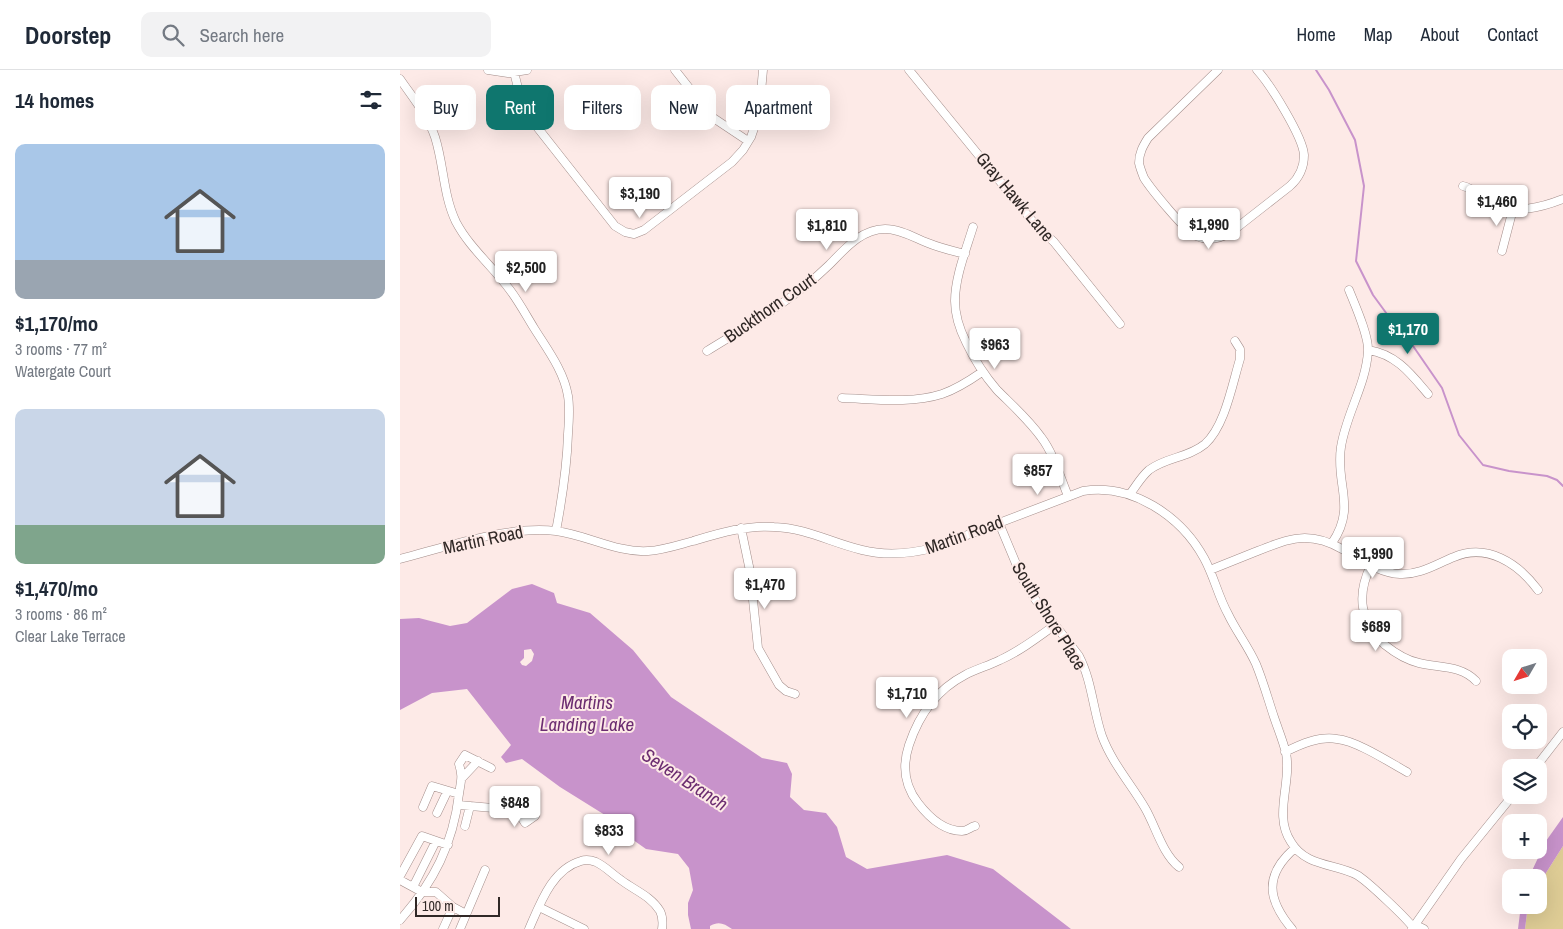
<!DOCTYPE html>
<html lang="en">
<head>
<meta charset="utf-8">
<style>
	body { margin:0; font-family:"Archivo Narrow",sans-serif; background:#f2f2f3; color:#1f2937; height:100vh; display:flex; flex-direction:column; font-size:19px; white-space:nowrap }
	* { box-sizing:border-box; margin:0 }
	p { font-size:16px; color:#747a83 }
	.icon { flex:none; width:28px; height:28px; fill:none; stroke:currentColor; stroke-width:2; stroke-linecap:round; stroke-linejoin:round }
	.map { position:relative; flex:1; overflow:hidden }
	.drawer { display:flex; flex-direction:column; background:#fff; width:400px }
	.drawer>* { flex:none }
	.guide { position:absolute; left:15px; top:15px; width:475px; height:45px; display:flex; gap:10px }
	.needle { width:32px; rotate:231deg }
	.tools { position:absolute; left:1102px; top:579px; display:grid; gap:10px }
	.tools a { display:grid; place-items:center; width:45px; height:45px; border-radius:10px; background:#fff; box-shadow:0 5px 20px #0002; font-size:25px }
	.scale { position:absolute; left:15px; bottom:12px; width:85px; box-sizing:border-box; padding-left:5px; border:2px solid #302826; border-top:0; font-size:14px; line-height:18px; white-space:nowrap; color:#302826; -webkit-text-stroke:4px #fdeae7; paint-order:stroke }
	.price { position:absolute; translate:-50% -42px; padding:0 11px; border-radius:5px; background:#fff; color:#222; font-size:16px; line-height:32px; filter:drop-shadow(0 1px 2px #0008) }
	.price::after { content:''; position:absolute; left:50%; top:30px; width:15px; height:11px; margin-left:-8px; background:inherit; clip-path:polygon(0 0,100% 0,50% 100%) }
	.price.on { background:#0f766e; color:#fff }
	ul { padding:0; list-style:none }
	li { display:grid; align-content:center; gap:10px; height:265px; padding:0 15px }
	li span { display:grid; place-items:center; height:155px; border-radius:10px; color:#555 }
	li>.icon { margin-inline-start:auto }
	span .icon { width:90px; height:90px; fill:#fffc; stroke-width:1 }
	li b { font-size:21px }
	h2 { display:flex; justify-content:space-between; align-items:center; height:60px; padding:0 15px; font-size:21px }
	.chip { padding:0 18px; border-radius:10px; background:#fff; box-shadow:0 5px 20px #0002; font-size:18px; line-height:45px }
	.chip.on { background:#0f766e; color:#fff }
	header { display:flex; align-items:center; gap:30px; box-sizing:border-box; height:70px; padding:0 25px; background:#fff; border-bottom:1px solid #e0e1e3 }
	header strong { font-size:24px }
	nav { display:flex; gap:28px; margin-inline-start:auto; font-size:18px }
	.search { width:350px; height:45px; background:#f2f2f3; display:flex; align-items:center; gap:12px; box-sizing:border-box; padding:0 18px; border-radius:10px; color:#747a83; font-size:19px }
	main { display:flex; flex:1; min-height:0 }
	.map>svg:first-child { display:block }
	.green { fill:#decc95 }
	.water { fill:#c893cb; fill-rule:evenodd }
	.lines { fill:none; stroke-linecap:round; stroke-linejoin:round }
	.stream { stroke:#c893cb; stroke-width:2 }
	.minor-casing { stroke:#a38d8a; stroke-width:9 }
	.minor { stroke:#fff; stroke-width:8 }
	.labels { text-anchor:middle; stroke-width:4; stroke-linejoin:round; paint-order:stroke }
	.street-label { font-size:18px; fill:#302826; stroke:#fdeae7 }
	.water-label { font-size:19px; font-style:italic; fill:#6c2d71; stroke:#fdeae7 }
</style>
</head>
<body>
<header>
<strong>Doorstep</strong>
<div class="search"><svg class="icon" aria-label="search" viewBox="0 0 24 24"><circle cx="10" cy="10" r="6"/><path d="M15 15l6 6"/></svg>Search here</div>
<nav><a>Home</a><a>Map</a><a>About</a><a>Contact</a></nav>
</header>
<main>
<section class="drawer">
<h2>14 homes<svg class="icon" aria-label="filters" viewBox="0 0 24 24"><path d="M4 7h16M4 17h16"/><circle cx="9" cy="7" r="2"/><circle cx="15" cy="17" r="2"/></svg></h2>
<ul>
<li><span style="background:linear-gradient(#a9c7e8 75%,#9aa5b1 0)"><svg class="icon" aria-label="home" viewBox="0 0 24 24"><path d="M3 11l9-7 9 7M6 9v11h12V9"/></svg></span><div><b>$1,170/mo</b><p>3 rooms · 77 m²</p><p>Watergate Court</p></div></li>
<li><span style="background:linear-gradient(#c9d6e8 75%,#7fa58c 0)"><svg class="icon" aria-label="home" viewBox="0 0 24 24"><path d="M3 11l9-7 9 7M6 9v11h12V9"/></svg></span><div><b>$1,470/mo</b><p>3 rooms · 86 m²</p><p>Clear Lake Terrace</p></div></li>
</ul>
</section>
<div class="map">
<svg width="1163" height="859" viewBox="0 0 1163 859">
	<rect width="100%" height="100%" fill="#fdeae7"/>
	<path class="green" d="M1163 776V859H1125L1128 835H1139V814Z"/>
	<path class="water" d="M132 514 154 523 157 533 190 543 233 580 271 627 362 688 387 693 392 704 390 727 404 740 426 743 437 757 446 787 467 799 547 785 593 799 671 859H332C324 853 318 851 310 856V859H291L288 845V833L293 820 289 798 278 784 246 779 229 767 221 755 160 717 122 689 106 693 101 687 111 675 67 619 32 623 0 640V549L19 548 50 556 67 553 112 519ZM131 579 134 584 132 591 126 596 122 595 120 592 124 588V580Z
		M1163 747V776L1139 814V808L1129 807 1146 771Z
		M1121 835H1128L1125 859H1118Z"/>
	<g class="lines">
		<path class="stream" d="M916 0 929 20 955 70 964 116 956 191 973 225 992 251 1002 260 1042 318 1059 365 1083 395 1109 401 1147 406 1157 410 1163 416"/>
		<g class="minor-casing">
			<path id="minor" d="M88 0 108 3 127 0
				M275 0 312 47 348 71
				M509 0 634 153 654 172 720 254
				M818 0 748 68C743 76 739 83 739 93 740 98 742 103 744 108 751 119 785 161 796 166 807 171 819 169 830 163L890 116C899 108 904 98 904 85 903 67 870 14 857 0
				M114 2 122 34 126 43 215 156 225 162 234 164 244 160 332 92 343 80 351 67 359 44 363 0
				M0 9C13 28 28 46 35 67 44 95 43 125 56 152 69 177 93 197 110 220 119 232 126 245 134 258 147 279 164 301 168 326 170 338 169 351 168 364 167 397 162 429 156 461
				M1063 116C1075 119 1083 128 1094 133 1117 144 1140 138 1163 129
				M573 157C566 180 555 207 555 231 555 246 559 258 566 272 574 289 584 305 597 320 612 335 628 349 641 367 654 384 660 407 668 426
				M1102 181 1113 139
				M968 280C996 284 1011 304 1028 324
				M307 281C349 255 393 230 429 195 444 180 461 159 485 159 500 159 515 168 528 173 540 178 553 181 565 184
				M442 328C474 329 511 334 542 324 557 319 569 311 582 302
				M730 424C736 416 741 407 749 400 766 387 788 388 805 374 825 356 832 315 840 289V279L835 271
				M599 453 622 508 635 529 679 586C692 611 693 640 702 666 712 693 731 714 745 738 756 757 762 783 779 797
				M341 458 350 501 358 578 379 615 386 621 395 624
				M932 473C957 437 935 414 941 377 946 344 966 315 968 281 969 266 955 235 949 220
				M0 489C46 477 109 455 156 461 187 465 217 483 248 481 264 480 278 475 293 471 320 463 346 455 374 457 406 458 432 473 462 480 486 486 509 484 533 478L683 421C732 413 781 446 804 488 814 506 818 526 828 544 836 561 848 576 856 594 863 611 868 629 874 647 878 659 883 671 886 683 892 713 873 745 891 772 906 797 934 793 957 805 966 810 1009 850 1014 859
				M971 495C956 526 960 551 985 575 995 583 1006 590 1019 593 1039 598 1061 595 1076 611
				M810 500C825 494 840 488 855 482 888 469 908 460 942 479 960 489 979 503 1000 504 1020 505 1036 494 1054 487 1087 473 1118 493 1138 520
				M885 682C901 674 919 666 937 669 957 671 989 692 1007 702
				M1135 698 1163 662
				M63 707 78 691
				M59 735 117 740 125 753 135 746 128 734
				M23 737 32 716 59 724
				M37 743 47 722
				M65 756 70 736
				M575 756C570 757 568 761 562 761 544 761 528 746 518 733 504 715 502 696 509 675 519 645 536 620 565 605 576 599 588 596 600 590 620 581 637 568 655 555
				M0 806 22 766 48 775
				M0 810 22 822H36L53 837 66 844
				M13 817 36 771
				M139 837 184 859
				M0 850C34 812 53 774 59 724 61 710 63 707 59 694L65 685 91 698
				M1013 857 1018 856 1024 859
				M43 859 53 837
				M60 859 85 800
				M129 859C140 834 152 799 181 791 186 789 191 790 196 792 205 796 212 804 221 810 234 820 251 826 260 841 263 847 263 852 262 859
				M892 859C867 829 864 805 895 778
				M1012 859 1061 789 1113 725"/>
		</g>
		<use href="#minor" class="minor"/>
	</g>
	<g class="labels">
		<g class="street-label">
			<text transform="translate(615 127) rotate(50)" y="6">Gray Hawk Lane</text>
			<text transform="translate(370 238) rotate(-35)" y="6">Buckthorn Court</text>
			<text transform="translate(564 465) rotate(-20)" y="6">Martin Road</text>
			<text transform="translate(83 470) rotate(-12)" y="6">Martin Road</text>
			<text transform="translate(649 546) rotate(58)" y="6">South Shore Place</text>
		</g>
		<g class="water-label">
			<text x="187" y="639">Martins<tspan x="187" dy="22">Landing Lake</tspan></text>
			<text transform="translate(285 709) rotate(33)" y="7">Seven Branch</text>
		</g>
	</g>
</svg>
<div class="tools">
<a><svg class="needle" viewBox="-14 -14 28 28"><path d="M0-13l5 13h-10z" fill="#e53935"/><path d="M0 13l5-13h-10z" fill="#747a83"/></svg></a>
<a><svg class="icon" aria-label="locate" viewBox="0 0 24 24"><circle cx="12" cy="12" r="6"/><path d="M12 2v4M12 18v4M2 12h4M18 12h4"/></svg></a>
<a><svg class="icon" aria-label="layers" viewBox="0 0 24 24"><path d="M12 4l9 5-9 5-9-5zM3 14l9 5 9-5"/></svg></a>
<a>+</a>
<a>−</a>
</div>
<div class="scale">100 m</div>
<b class="price" style="left:240px;top:149px">$3,190</b>
<b class="price" style="left:1097px;top:157px">$1,460</b>
<b class="price" style="left:809px;top:180px">$1,990</b>
<b class="price" style="left:427px;top:181px">$1,810</b>
<b class="price" style="left:126px;top:223px">$2,500</b>
<b class="price on" style="left:1008px;top:285px">$1,170</b>
<b class="price" style="left:595px;top:300px">$963</b>
<b class="price" style="left:638px;top:426px">$857</b>
<b class="price" style="left:973px;top:509px">$1,990</b>
<b class="price" style="left:365px;top:540px">$1,470</b>
<b class="price" style="left:976px;top:582px">$689</b>
<b class="price" style="left:507px;top:649px">$1,710</b>
<b class="price" style="left:115px;top:758px">$848</b>
<b class="price" style="left:209px;top:786px">$833</b>
<div class="guide">
<a class="chip">Buy</a>
<a class="chip on">Rent</a>
<a class="chip">Filters</a>
<a class="chip">New</a>
<a class="chip">Apartment</a>
</div>
</div>
</main>
</body>
</html>
